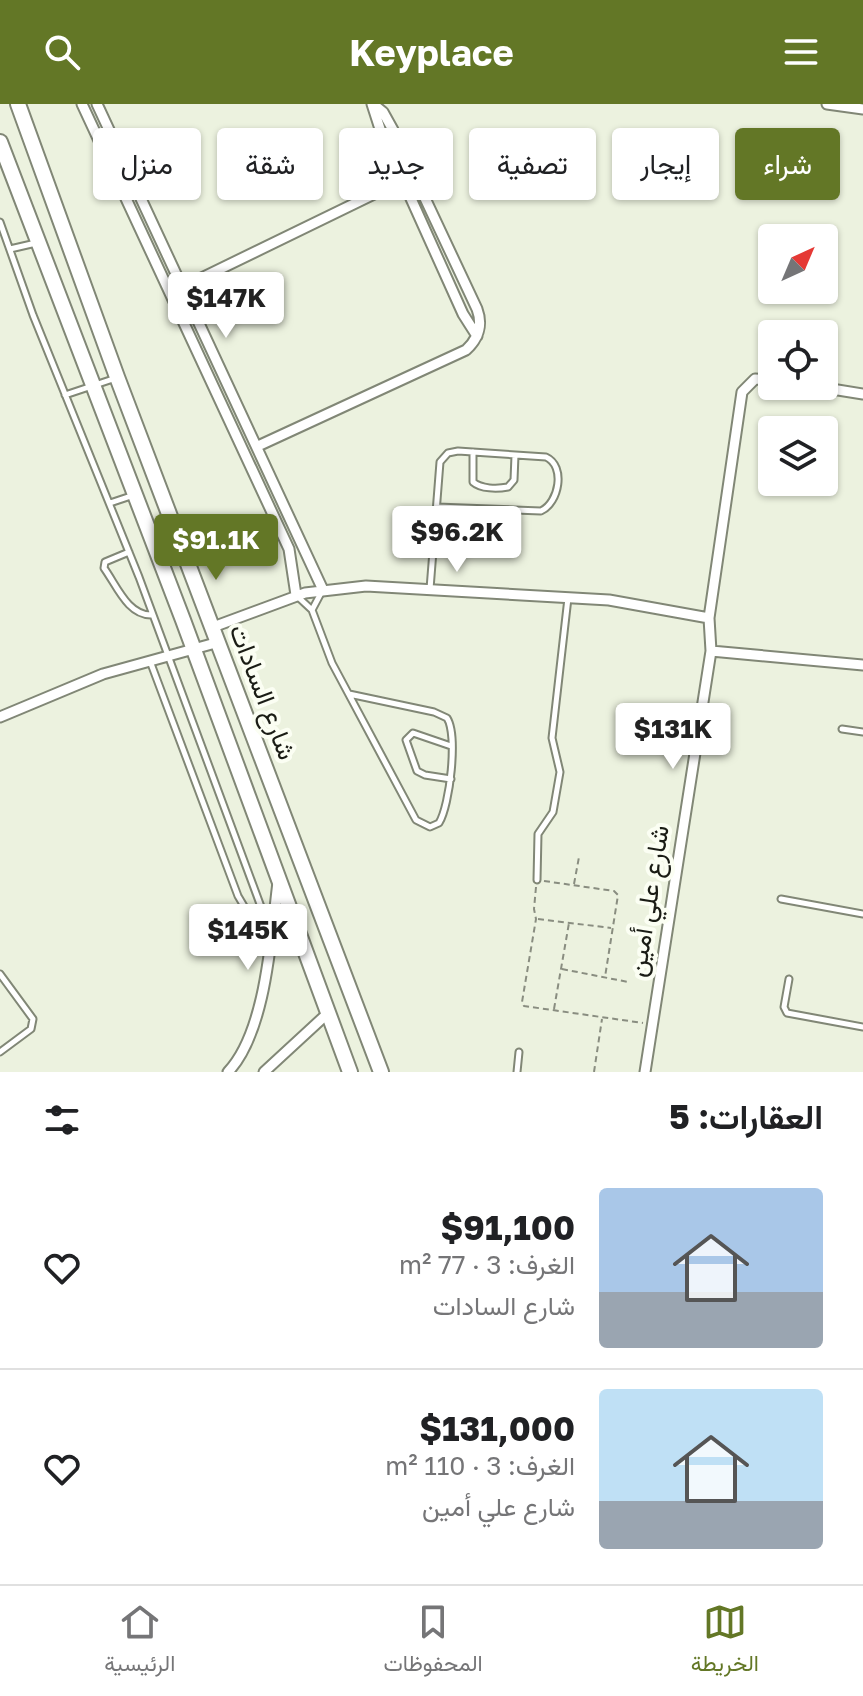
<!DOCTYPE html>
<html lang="ar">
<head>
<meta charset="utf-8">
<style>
	body { margin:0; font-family:"Golos Text",Vazirmatn,sans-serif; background:#f6f6f6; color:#202124; direction:rtl; height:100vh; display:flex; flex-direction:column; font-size:30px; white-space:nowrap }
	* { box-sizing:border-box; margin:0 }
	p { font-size:26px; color:#757577 }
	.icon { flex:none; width:44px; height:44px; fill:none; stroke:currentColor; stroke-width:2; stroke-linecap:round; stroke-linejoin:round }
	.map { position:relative; height:968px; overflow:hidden; direction:ltr }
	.side { display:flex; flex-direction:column; background:#fff; flex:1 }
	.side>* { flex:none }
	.banner { position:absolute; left:24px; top:24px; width:816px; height:72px; direction:rtl; display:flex; gap:16px }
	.needle { width:52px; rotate:44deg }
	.fabs { position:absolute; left:758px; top:120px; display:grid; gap:16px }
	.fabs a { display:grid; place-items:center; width:80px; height:80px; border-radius:8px; background:#fff; box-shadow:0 2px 6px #0004; font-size:40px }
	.price { position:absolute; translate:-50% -68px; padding:0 18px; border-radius:8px; background:#fff; color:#222; font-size:26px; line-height:52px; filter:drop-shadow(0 2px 4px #0008) }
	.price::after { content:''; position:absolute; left:50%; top:48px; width:24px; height:18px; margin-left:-12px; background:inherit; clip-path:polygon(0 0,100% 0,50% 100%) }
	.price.on { background:#637726; color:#fff }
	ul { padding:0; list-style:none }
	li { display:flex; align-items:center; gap:24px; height:200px; padding:0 40px }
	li+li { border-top:2px solid #e0e0e0 }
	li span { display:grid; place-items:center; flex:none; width:224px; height:160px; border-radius:8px; color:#555 }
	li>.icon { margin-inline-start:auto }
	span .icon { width:96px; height:96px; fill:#fffc; stroke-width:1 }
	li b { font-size:34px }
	h2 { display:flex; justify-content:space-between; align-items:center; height:96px; padding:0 40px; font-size:34px }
	.tag { padding:0 28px; border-radius:8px; background:#fff; box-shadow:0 2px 6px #0004; font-size:28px; line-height:72px }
	.tag.on { background:#637726; color:#fff }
	header { display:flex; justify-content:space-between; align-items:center; height:104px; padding:0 40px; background:#637726; color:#fff; font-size:36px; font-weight:700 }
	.tabs { display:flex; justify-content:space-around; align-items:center; height:112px; border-top:2px solid #e0e0e0; background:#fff; font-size:22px; color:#757577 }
	.tabs a { display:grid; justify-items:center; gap:4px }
	.tabs .on { color:#637726 }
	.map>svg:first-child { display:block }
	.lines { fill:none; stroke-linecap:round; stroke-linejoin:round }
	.lane-casing { stroke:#818776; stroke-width:9 }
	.street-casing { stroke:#818776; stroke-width:13 }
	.secondary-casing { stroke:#818776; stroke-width:18 }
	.path { stroke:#898d80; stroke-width:2; stroke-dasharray:6 4; stroke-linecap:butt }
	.lane { stroke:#fff; stroke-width:5 }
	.street { stroke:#fff; stroke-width:9 }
	.secondary { stroke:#fff; stroke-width:14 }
	.labels { text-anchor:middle; stroke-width:8; stroke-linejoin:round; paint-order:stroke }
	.street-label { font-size:26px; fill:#1a1c15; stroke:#fbfef3 }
</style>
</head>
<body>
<header><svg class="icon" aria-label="menu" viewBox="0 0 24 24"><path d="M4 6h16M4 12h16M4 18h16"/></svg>Keyplace<svg class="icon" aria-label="search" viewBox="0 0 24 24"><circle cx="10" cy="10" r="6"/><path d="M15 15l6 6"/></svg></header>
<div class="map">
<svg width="863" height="968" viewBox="0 0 863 968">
	<rect width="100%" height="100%" fill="#ecf2df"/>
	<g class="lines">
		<g class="lane-casing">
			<path id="lane" d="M0 118 33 211 139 473 270 827
				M10 145 36 139
				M65 291 116 274
				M473 348V378C481 385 497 385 508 383L514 376 515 351
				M110 399 134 391
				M129 448 105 458 104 464C117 482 128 512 152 511
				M430 485 440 358 448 349 458 347 546 353C566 362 559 399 541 407L437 403
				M297 492 312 506 332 559 416 716 430 723 439 719C450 701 458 631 447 614L434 608 349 590
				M312 506 321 489
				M150 557 238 792 251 814 271 830
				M842 625 863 628
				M451 675 425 671 417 667 406 636 413 629 451 642
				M537 776 538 730 553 708 560 668 552 634 568 494
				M781 795 863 810
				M0 870 33 915 31 925 0 948
				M789 875 784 903 787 909 863 923
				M517 968 519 948"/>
		</g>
		<g class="street-casing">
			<path id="street" d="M82 0 289 445 296 491
				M97 0 323 486
				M372 0 381 28 463 210 477 232
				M827 0 863 5
				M183 183 403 76
				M813 282 863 290
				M258 342 466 246C478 235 483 221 477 205L393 26 383 8 373 0
				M213 523 305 489 366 482 609 496 709 514
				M711 547 709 514 742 288 755 275 772 276
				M0 613 103 570 219 538
				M228 968C266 928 271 833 278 778
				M264 968 327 910
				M645 968 711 547 863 561"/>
		</g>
		<g class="secondary-casing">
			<path id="secondary" d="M18 0 117 273 381 968
				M0 38 183 516 350 968"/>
		</g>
		<path class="path" d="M544 777 614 787 618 791 605 873
			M574 780 579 753
			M536 783 534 805 536 815 522 898 524 902 643 919
			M538 815 611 824
			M562 865 628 878
			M554 905 569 819
			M594 968 602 915"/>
		<use href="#lane" class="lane"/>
		<use href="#street" class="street"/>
		<use href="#secondary" class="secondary"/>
	</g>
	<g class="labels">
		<g class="street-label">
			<text transform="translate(263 588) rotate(69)" y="9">شارع السادات</text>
			<text transform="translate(648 797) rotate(-81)" y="9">شارع علي أمين</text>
		</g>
	</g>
</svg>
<div class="fabs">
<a><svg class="needle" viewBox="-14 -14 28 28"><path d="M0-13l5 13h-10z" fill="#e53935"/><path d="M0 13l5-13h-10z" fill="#757577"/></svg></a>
<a><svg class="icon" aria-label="locate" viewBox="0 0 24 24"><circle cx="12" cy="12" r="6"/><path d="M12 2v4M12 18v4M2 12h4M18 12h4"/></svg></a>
<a><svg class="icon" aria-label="layers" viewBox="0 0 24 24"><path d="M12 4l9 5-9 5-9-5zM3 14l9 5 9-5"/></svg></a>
</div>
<b class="price" style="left:226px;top:236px">$147K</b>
<b class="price" style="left:457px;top:470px">$96.2K</b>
<b class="price on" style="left:216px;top:478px">$91.1K</b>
<b class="price" style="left:673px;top:667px">$131K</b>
<b class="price" style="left:248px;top:868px">$145K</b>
<div class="banner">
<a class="tag on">شراء</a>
<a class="tag">إيجار</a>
<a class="tag">تصفية</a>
<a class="tag">جديد</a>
<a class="tag">شقة</a>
<a class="tag">منزل</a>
</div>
</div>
<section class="side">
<h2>العقارات: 5<svg class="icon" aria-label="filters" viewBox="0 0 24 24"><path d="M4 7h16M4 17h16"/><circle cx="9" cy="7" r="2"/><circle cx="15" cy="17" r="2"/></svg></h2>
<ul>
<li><span style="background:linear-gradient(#a9c7e8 65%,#9aa5b1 0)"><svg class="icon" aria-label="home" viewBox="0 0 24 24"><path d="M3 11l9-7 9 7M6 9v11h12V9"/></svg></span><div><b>$91,100</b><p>الغرف: 3 · 77 m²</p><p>شارع السادات</p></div><svg class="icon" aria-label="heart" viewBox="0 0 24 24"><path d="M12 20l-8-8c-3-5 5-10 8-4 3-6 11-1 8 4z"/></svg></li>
<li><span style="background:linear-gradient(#bfe0f5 70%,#9aa5b1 0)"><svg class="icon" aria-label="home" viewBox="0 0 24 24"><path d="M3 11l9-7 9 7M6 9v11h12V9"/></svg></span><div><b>$131,000</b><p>الغرف: 3 · 110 m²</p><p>شارع علي أمين</p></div><svg class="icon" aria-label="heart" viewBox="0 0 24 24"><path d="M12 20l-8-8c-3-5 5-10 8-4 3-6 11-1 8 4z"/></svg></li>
</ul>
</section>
<nav class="tabs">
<a class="on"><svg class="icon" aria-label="map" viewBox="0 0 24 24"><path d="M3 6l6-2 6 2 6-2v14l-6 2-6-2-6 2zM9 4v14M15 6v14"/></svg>الخريطة</a>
<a><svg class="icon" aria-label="saved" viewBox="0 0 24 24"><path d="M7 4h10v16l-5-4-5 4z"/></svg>المحفوظات</a>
<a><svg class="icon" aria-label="home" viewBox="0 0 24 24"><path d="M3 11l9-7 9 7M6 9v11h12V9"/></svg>الرئيسية</a>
</nav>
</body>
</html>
